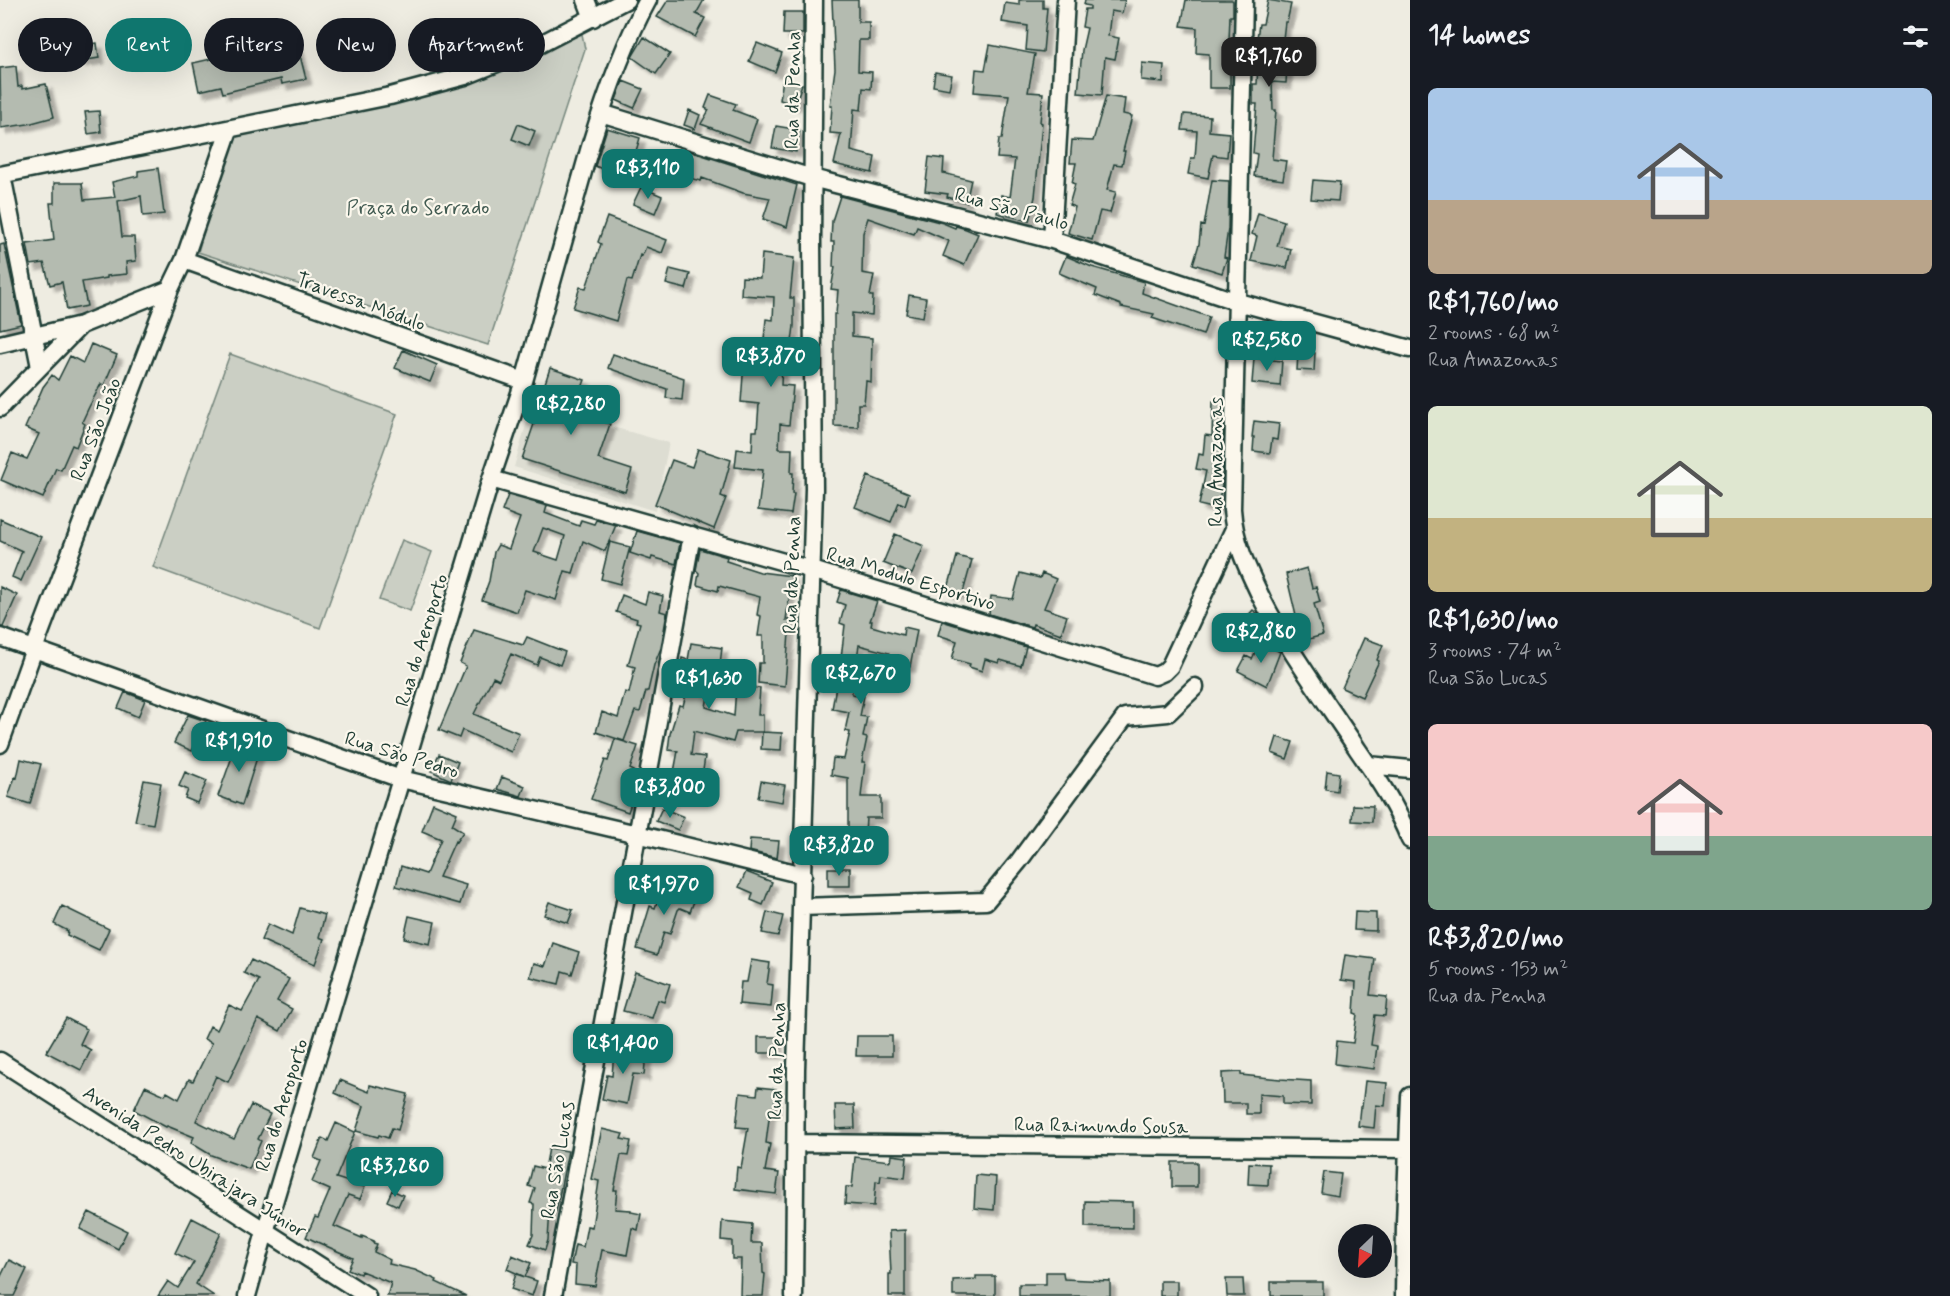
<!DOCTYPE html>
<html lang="en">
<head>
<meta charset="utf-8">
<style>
	body { margin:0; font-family:Mynerve,sans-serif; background:#20242c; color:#f1f3f6; height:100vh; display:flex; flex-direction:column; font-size:22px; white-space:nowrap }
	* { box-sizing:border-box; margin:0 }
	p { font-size:20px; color:#9ea1a6 }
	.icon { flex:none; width:33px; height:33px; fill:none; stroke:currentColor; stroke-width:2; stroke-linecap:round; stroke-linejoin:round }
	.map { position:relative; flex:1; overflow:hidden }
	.panel { display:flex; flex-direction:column; background:#171b24; width:540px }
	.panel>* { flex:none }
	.banner { position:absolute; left:18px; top:18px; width:570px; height:54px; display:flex; gap:12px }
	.needle { width:39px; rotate:205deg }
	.buttons { position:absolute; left:1338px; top:1224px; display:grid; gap:12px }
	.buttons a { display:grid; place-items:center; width:54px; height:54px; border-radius:50%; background:#171b24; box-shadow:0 6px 24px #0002; font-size:30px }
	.price { position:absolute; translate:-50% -51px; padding:0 14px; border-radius:12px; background:#0f766e; color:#fff; font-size:20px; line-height:39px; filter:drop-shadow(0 2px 3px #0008) }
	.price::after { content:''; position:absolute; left:50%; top:36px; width:18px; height:14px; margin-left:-9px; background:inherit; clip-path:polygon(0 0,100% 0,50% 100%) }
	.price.on { background:#222; color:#fff }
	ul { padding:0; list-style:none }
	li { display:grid; align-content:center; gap:12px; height:318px; padding:0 18px }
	li span { display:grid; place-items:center; height:186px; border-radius:9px; color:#555 }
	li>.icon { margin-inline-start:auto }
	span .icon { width:108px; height:108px; fill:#fffc; stroke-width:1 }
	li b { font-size:26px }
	h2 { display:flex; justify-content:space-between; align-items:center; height:72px; padding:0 18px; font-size:26px }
	.tag { padding:0 21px; border-radius:27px; background:#171b24; box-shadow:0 6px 24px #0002; font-size:21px; line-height:54px }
	.tag.on { background:#0f766e; color:#fff }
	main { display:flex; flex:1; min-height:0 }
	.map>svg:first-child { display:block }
	.built { fill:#ddddd2 }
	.green { fill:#cbcfc4; stroke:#75867c; stroke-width:1.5 }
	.building { fill:#b4bbb0; stroke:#1f3d34; stroke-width:1.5; fill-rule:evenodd; filter:url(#shadow) }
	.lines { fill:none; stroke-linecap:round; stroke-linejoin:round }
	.minor-casing { stroke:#1f3d34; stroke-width:21 }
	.minor { stroke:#fbf7ec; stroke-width:16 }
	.labels { text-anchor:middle; stroke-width:4.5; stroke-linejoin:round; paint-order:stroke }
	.street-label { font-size:20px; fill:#1f3d34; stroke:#fbf7ec }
	.park-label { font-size:20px; fill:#415a51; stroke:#fbf7ec }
</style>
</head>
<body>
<main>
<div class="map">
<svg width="1410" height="1296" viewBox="0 0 1410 1296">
	<defs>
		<filter id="shadow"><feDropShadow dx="5.5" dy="5.5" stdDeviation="1.5" flood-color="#0004"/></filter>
	</defs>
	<rect width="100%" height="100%" fill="#eeece1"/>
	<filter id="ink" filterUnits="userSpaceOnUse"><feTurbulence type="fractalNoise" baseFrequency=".0167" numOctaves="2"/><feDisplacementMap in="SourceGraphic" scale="12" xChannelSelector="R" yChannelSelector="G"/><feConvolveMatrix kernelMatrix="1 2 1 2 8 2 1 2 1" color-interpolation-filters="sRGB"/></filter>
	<g filter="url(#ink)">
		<path class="built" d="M532 404 669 443 655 511 514 467Z"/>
		<path class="green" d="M582 34 585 49 488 345 198 252 230 136 450 89Z
			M230 354 397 414 320 628 153 567Z
			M402 540 432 552 410 611 379 600Z"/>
		<path class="building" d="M668 0H704L696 14 705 18 695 37 657 17Z
			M832 0H858V22H869V40H859L858 71 872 72 871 89 863 88 861 110 854 109 851 151 875 157 872 173 834 164 841 134 830 133 832 106H830L835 69Z
			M1019 0H1043V8H1047L1043 52 1026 50 1028 26 1002 22 1005 3 1019 5Z
			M1085 0H1125L1122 13 1111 11 1108 36 1119 38 1115 59 1105 57 1102 95 1078 93 1082 50 1087 28 1082 27 1085 9H1090V6L1084 5Z
			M1186 0H1232L1233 1V16H1230L1228 65H1230V88H1209V54L1196 53 1197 28 1181 26Z
			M1268 0 1291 4 1287 22H1285L1280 65H1287L1286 83 1272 82 1273 110H1276L1272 159 1286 161 1283 180 1254 176 1257 154 1253 153 1257 104H1253V84H1257L1258 60H1254L1259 24H1263Z
			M784 12H803V34H783Z
			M292 24 306 79 282 84 281 79 223 93 221 86 199 91 193 63 242 52 241 47 272 41 269 29Z
			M355 24 359 55 326 58 323 28Z
			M150 26 157 56 129 63 121 33Z
			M644 37 670 54 656 74 632 57Z
			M97 43 99 58 80 61 78 45Z
			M757 43 782 53 775 72 749 61Z
			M990 45 1035 54 1028 92 1043 93 1040 122 1042 123 1035 197 1029 221 997 213 1001 195 1010 197 1015 159 997 158 999 139H1002L1009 95 974 92 976 69 985 70Z
			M1142 63 1164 65 1163 82 1141 80Z
			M16 66 18 87 22 86V89L46 84 54 117 28 124 1 128 0 68Z
			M935 72 952 75 949 89 933 86Z
			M783 78 802 84 795 105 780 100Z
			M623 81 643 89 634 108 616 100Z
			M710 95 736 104 733 110 757 119 749 142 701 124 709 110 705 108Z
			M1106 96 1125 99 1123 114 1132 116 1123 151H1125L1122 165 1114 164 1107 190 1116 192 1110 213 1100 211 1092 240 1068 233 1075 207 1069 205 1075 184 1072 183 1076 163H1070L1072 140 1093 141Z
			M689 110 700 115 695 129 684 125Z
			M99 111 101 132 88 134 85 112Z
			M1184 114 1210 116 1209 131 1229 133 1227 157 1213 155 1208 178 1188 174 1191 158H1195L1197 131 1182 130Z
			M518 124 535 131 529 146 512 139Z
			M776 126 800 130 796 152 772 148Z
			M607 128 640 138 632 164 636 166 631 181 595 166Z
			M686 150 797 185 787 227 763 219 770 198 743 193 702 178 701 181 679 175Z
			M929 157 944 159 943 173 971 180 966 202 947 197 948 194 925 191Z
			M158 168 164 214 143 216 141 196 118 201 122 237H134L136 261 126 262 127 274 107 276V278L82 282 87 306 67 310 62 282 50 285 44 263 31 265 27 244 54 240 50 203H54V183H82L84 200 115 197 112 182 138 176V171Z
			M1212 180 1229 181 1228 229 1224 257 1227 258 1222 273 1193 264 1199 244 1201 225 1204 226Z
			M1313 180 1340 182 1338 201 1311 199Z
			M641 187 662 196 655 213 633 204Z
			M840 196 943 223 955 228 956 226 966 229 978 234 964 265 943 256 949 241 917 227 914 234 868 218 863 233 862 273 874 275 870 296H873L872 315 852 313V336L872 338 871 382 866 381 864 404H858V427L834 426V314H836L838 290 831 289 835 267H833L834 242H831L832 221Z
			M1258 213 1284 221 1277 246 1291 249 1287 268 1251 261 1257 236 1252 234Z
			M607 217 667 240 662 253 646 247 642 256 640 255 632 281 627 280 616 321 573 308 580 287 586 288 601 244 598 242Z
			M4 244 21 324 0 329V245Z
			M762 254 794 258 790 298H794V326L792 342 783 341 781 385 793 386 791 406 789 425 780 424 779 449H792L791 473H793L792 494H794L791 514 758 510 763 470 735 467 737 449 752 451 753 431H757L759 404 741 402 744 362 765 363V339H764L766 319 773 320 774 297 741 295 742 277 760 278Z
			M1066 256 1092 267 1144 282 1142 293 1209 317 1203 335 1152 318 1154 314 1121 307V305L1095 295 1097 289 1059 273Z
			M670 269 690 274 686 289 666 284Z
			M909 295 926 298 923 317 906 314Z
			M91 344 117 355 104 385 101 384 89 407 82 422 85 424 76 447 72 445 61 470 56 468 43 498 1 480 12 453 27 459 39 434 25 428 43 387 52 375 58 380 70 356 83 363Z
			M403 350 437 365 430 382 395 368Z
			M1298 352 1315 353 1314 371 1297 370Z
			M613 354 684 378 682 400 666 398 667 389 608 368Z
			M1254 358 1282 361 1280 386 1252 383Z
			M550 368 585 380 573 412 610 424 598 459 632 470 625 492 522 459 534 424 532 423Z
			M1213 401 1224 402 1222 485 1217 509 1199 505 1206 471 1196 469 1199 454 1203 455 1205 435 1212 436Z
			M1254 421 1279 424 1277 440 1272 439 1270 453 1253 451 1254 437H1252Z
			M698 449 731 460 721 496 726 498 714 529 655 504 672 460 692 467Z
			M868 476 909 493 905 505 899 502 891 522 855 507Z
			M508 495 547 506 545 513 579 526 581 520 594 524 596 520 616 525 605 551 583 541 573 573 565 571 556 600 525 590 517 612 482 600 489 581 494 552 498 545 509 549 520 518 502 511ZM543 528 565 536 558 560 534 552Z
			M0 519 41 537 21 581 12 577 22 551 0 541Z
			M637 531 680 543 676 564 652 557 651 560 630 553Z
			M895 534 924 546 912 574 883 563Z
			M610 542 630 547 620 584 601 579Z
			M700 549 727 557 726 561 760 572 792 576 786 620H790L785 686 758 683 759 663H763V636H758L761 616 757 615 760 597 719 586 718 591 697 585 699 573 696 570Z
			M957 556 972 560 962 596 947 592Z
			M1307 568 1312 588 1316 587 1320 602 1314 604 1323 635 1302 641 1286 574Z
			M1020 573 1040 578 1042 573 1056 579 1044 608 1067 616 1061 634 1033 624 1032 627 989 614 991 596 1013 599Z
			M0 587 17 595 3 627H0Z
			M841 590 877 601 870 621H872L871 626 903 635 904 627 917 630 910 667 888 663 889 653 859 645 856 665 853 664 852 694 864 696 860 716 867 717 863 737 867 738 862 762H865L861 797H881V818H866L864 850 843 849 844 830H848V778L831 775 833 758 844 759 850 732 845 731 849 712 832 709 836 686 837 666H840L845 625 840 623 845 605 837 602Z
			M648 592 663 596 660 611 667 613 661 648 654 665 648 691H646L640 712 635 711 624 741 596 732 602 712 618 718 625 692 629 693 635 667 628 665 640 623 636 622 637 619 616 612 622 595 645 604Z
			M1253 610 1258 614 1265 626 1256 636 1241 623Z
			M942 621 1026 647 1021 666 1000 660 999 663 985 659 982 671 969 667 970 664 952 659 957 641 938 635Z
			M474 630 523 645 527 637 565 652 560 665 540 657 537 665 511 654 499 680 493 677 474 714 519 733 511 752 462 730 459 738 439 730 466 666 460 663Z
			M1364 638 1383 645 1377 660 1379 661 1362 697 1342 688Z
			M1260 641 1280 652 1267 686 1238 671 1246 656 1252 659Z
			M691 643 722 648 720 664 714 663 706 707 734 716 736 686 760 688 758 715H763V732H736L733 742 694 731 691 755 705 757 702 777 674 772 678 751 668 750 670 734 679 705 683 706 690 678 678 676 682 658 688 660Z
			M125 692 145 700 138 717 118 708Z
			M188 715 206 721 192 751 174 743Z
			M762 732 782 733 781 750 761 749Z
			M1277 737 1293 742 1287 759 1272 753Z
			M615 739 638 746 630 769 634 771 627 793 634 795 628 812 591 799 605 760 608 761Z
			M238 740 260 748 242 805 218 796Z
			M439 754 458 762 451 780 431 771Z
			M21 759 41 764 30 804 8 797 15 777 17 778Z
			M1327 771 1339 773 1337 791 1325 789Z
			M185 772 207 781 197 803 185 798 188 790 179 786Z
			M502 777 525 786 521 796 497 789Z
			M144 780 161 783 153 824 135 821Z
			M761 781 785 785 782 802 758 798Z
			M433 803 457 813 452 825 463 832 456 842 455 841 439 877 466 885 460 904 396 886 401 866 426 874 441 839 422 831Z
			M1353 805 1373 806 1372 822 1352 821Z
			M662 808 684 817 678 830 656 821Z
			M750 839 779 841 777 858 749 851Z
			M828 868H850V886H828Z
			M746 872 772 882 763 905 751 900 753 893 739 887Z
			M664 881 697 893 690 912 680 908 678 910 670 934 664 932 657 955 637 949 650 906 655 908Z
			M549 902 573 910 568 923 544 915Z
			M62 906 109 929 99 950 67 935 68 931 54 924Z
			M300 908 325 915 319 937 324 939 315 964 261 940 268 924 292 935Z
			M767 912 783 916 778 936 762 933Z
			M1355 912 1376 913V931L1354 930Z
			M409 916 435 922 430 944 404 938Z
			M553 943 579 952 572 974 562 971 559 984 530 977 534 963 545 966Z
			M1345 955 1375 959 1370 995 1387 997 1385 1016 1375 1015 1371 1045 1377 1046 1374 1069 1335 1064 1337 1041 1353 1043 1357 1014 1354 1013 1356 982 1341 980Z
			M251 960 289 979 277 1001 292 1009 280 1031 258 1019 228 1082 216 1076 196 1121 234 1139 251 1105 270 1114 258 1139 261 1141 249 1169 211 1155 191 1143 194 1137 167 1126 166 1127 134 1110 145 1086 165 1095 167 1092 179 1099 189 1079 193 1081 212 1043 204 1039 210 1026 217 1030 229 1005 242 1011 259 980 244 973Z
			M751 960 770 963 767 984 773 985 771 1007 739 1004 741 982H747Z
			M635 972 670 984 664 1002 658 1000 652 1018 623 1011Z
			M66 1018 87 1029 80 1044 91 1050 81 1070 46 1052Z
			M857 1036H892V1056H856Z
			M758 1037H777V1053H758Z
			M614 1051 646 1053 644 1075 633 1074 627 1104 602 1099 607 1075 612 1076Z
			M1241 1072V1075L1280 1079 1311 1081V1105L1283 1104V1096L1259 1094V1114H1246V1103H1223L1222 1073Z
			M340 1080 369 1092 370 1085 408 1094 398 1130 392 1128 388 1138 379 1135 378 1137 356 1131 364 1106 335 1093Z
			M1365 1081 1387 1083 1385 1106 1376 1105 1374 1128 1358 1126 1360 1107H1362Z
			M758 1087 776 1089 774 1111H770L766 1143 770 1144 765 1171 779 1173 776 1194 735 1189 737 1167 741 1168 748 1128 736 1127 740 1093 757 1095Z
			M835 1105H854L855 1128 836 1129Z
			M336 1123 355 1132 336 1178 365 1187 360 1199 348 1195 334 1226 362 1238V1236L374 1241 373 1243 377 1244 374 1252 390 1260 389 1264 415 1270 437 1280 436 1282 466 1296H387L391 1283 361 1271 360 1274 348 1269 353 1258 306 1237 315 1217 318 1218 330 1190 312 1182 321 1161 314 1158 322 1138 328 1141Z
			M602 1129 623 1134 621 1139 631 1141 628 1156 621 1155 614 1190H617L615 1209 631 1210V1212L641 1214 638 1230 632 1228 627 1255 602 1250 595 1286 575 1284 576 1265 571 1264 575 1245 583 1247 587 1226 592 1227 599 1181 591 1179Z
			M549 1148 568 1151 556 1211 550 1209 548 1240 545 1250 529 1244 533 1235 534 1204 530 1203 535 1188 528 1186 533 1166 545 1169Z
			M892 1155 907 1157 905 1178 881 1175 880 1182 876 1181 874 1206 845 1204 846 1187H852L855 1157 891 1161Z
			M1172 1162H1197V1187H1172Z
			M1249 1163 1269 1164 1268 1185 1248 1184Z
			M1324 1172 1341 1174 1338 1196 1321 1193Z
			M976 1175 996 1177 994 1210 974 1208Z
			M392 1190 403 1195 398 1206 387 1201Z
			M1085 1201 1133 1202V1228L1085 1227Z
			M89 1212 127 1231 118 1249 80 1229Z
			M192 1218 221 1233 196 1284 214 1296H158L168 1281 178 1288 194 1262 175 1253Z
			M722 1221 752 1224 751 1243H762L763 1273 765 1274 763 1296H740L741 1259H732V1241L721 1240Z
			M905 1230V1296H889V1274H891L889 1231Z
			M512 1255 531 1263 525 1277 507 1269Z
			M9 1260 27 1269 14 1296H0V1278Z
			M1046 1272H1063L1064 1279 1110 1281V1296H1019V1284H1046Z
			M516 1274 537 1281 532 1296 511 1289Z
			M976 1276H995V1296H953V1280L976 1279Z
			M1226 1279H1243L1244 1296H1227Z
			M1160 1281H1177V1296H1160Z
			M1271 1282H1323V1296H1271Z"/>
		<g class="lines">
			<g class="minor-casing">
				<path id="minor" d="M586 0 593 18
					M1244 0 1232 509C1234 542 1248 570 1262 599 1289 652 1325 700 1358 750 1378 779 1397 807 1410 840
					M601 113 812 178 1052 240 1238 302 1410 349
					M0 175 390 96 465 76 527 51 626 0
					M2 175 40 367
					M1052 240 1066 0
					M184 260 524 381
					M0 344 81 325 170 289
					M0 408 80 326
					M491 479 812 570 1155 676 1164 672 1170 666 1234 529
					M0 637 401 779 637 834 803 875
					M0 744 34 649 170 289 184 260 229 130
					M1368 765 1410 769
					M801 907 986 901 1019 861 1125 717 1168 713 1195 687
					M0 1061 367 1296
					M795 1143 1407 1149
					M247 1296 265 1232 491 479 524 381 590 147C605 98 623 45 648 0
					M553 1296 692 535
					M794 1296 796 1069 814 489 812 241 814 0
					M1404 1296 1405 1223 1410 1096"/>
			</g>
			<use href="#minor" class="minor"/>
		</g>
	</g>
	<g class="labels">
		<g class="street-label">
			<text transform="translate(792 90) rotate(-89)" y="7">Rua da Penha</text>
			<text transform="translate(1012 208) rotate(15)" y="7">Rua São Paulo</text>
			<text transform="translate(361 301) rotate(20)" y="7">Travessa Módulo</text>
			<text transform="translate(95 429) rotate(-69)" y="7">Rua São João</text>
			<text transform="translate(1215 462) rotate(-90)" y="7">Rua Amazonas</text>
			<text transform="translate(791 575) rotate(-88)" y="7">Rua da Penha</text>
			<text transform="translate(911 578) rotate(17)" y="7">Rua Modulo Esportivo</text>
			<text transform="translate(421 640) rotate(-73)" y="7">Rua do Aeroporto</text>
			<text transform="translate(402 754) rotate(17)" y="7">Rua São Pedro</text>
			<text transform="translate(776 1061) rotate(-88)" y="7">Rua da Penha</text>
			<text transform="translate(281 1105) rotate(-73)" y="7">Rua do Aeroporto</text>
			<text transform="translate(1101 1125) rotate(1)" y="7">Rua Raimundo Sousa</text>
			<text transform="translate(557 1160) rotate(-80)" y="7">Rua São Lucas</text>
			<text transform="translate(195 1161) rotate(33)" y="7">Avenida Pedro Ubirajara Júnior</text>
		</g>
		<g class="park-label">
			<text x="418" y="214">Praça do Serrado</text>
		</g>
	</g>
</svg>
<div class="buttons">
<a><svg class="needle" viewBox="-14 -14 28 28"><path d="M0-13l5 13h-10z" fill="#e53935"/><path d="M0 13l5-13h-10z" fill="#9ea1a6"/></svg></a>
</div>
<b class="price on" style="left:1269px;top:88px">R$1,760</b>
<b class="price" style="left:648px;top:200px">R$3,110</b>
<b class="price" style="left:1267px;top:372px">R$2,580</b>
<b class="price" style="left:771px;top:388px">R$3,870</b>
<b class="price" style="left:571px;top:436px">R$2,280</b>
<b class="price" style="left:1261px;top:664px">R$2,880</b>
<b class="price" style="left:861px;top:705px">R$2,670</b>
<b class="price" style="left:709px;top:710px">R$1,630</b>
<b class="price" style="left:239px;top:773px">R$1,910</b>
<b class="price" style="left:670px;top:819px">R$3,800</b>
<b class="price" style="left:839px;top:877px">R$3,820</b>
<b class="price" style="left:664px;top:916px">R$1,970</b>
<b class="price" style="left:623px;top:1075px">R$1,400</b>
<b class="price" style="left:395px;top:1198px">R$3,280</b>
<div class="banner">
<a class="tag">Buy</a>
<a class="tag on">Rent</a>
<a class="tag">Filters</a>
<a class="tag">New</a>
<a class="tag">Apartment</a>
</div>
</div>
<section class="panel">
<h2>14 homes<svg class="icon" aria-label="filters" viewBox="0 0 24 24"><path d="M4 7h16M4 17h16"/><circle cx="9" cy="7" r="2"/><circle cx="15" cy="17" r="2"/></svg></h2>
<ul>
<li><span style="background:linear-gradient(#a9c7e8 60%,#b9a48a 0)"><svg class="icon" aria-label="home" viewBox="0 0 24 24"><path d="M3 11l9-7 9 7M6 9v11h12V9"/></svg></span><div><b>R$1,760/mo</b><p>2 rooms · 68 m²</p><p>Rua Amazonas</p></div></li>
<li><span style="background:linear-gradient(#dfe7d0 60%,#c2b280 0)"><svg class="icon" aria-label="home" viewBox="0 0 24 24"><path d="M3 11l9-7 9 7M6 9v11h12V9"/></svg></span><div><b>R$1,630/mo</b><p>3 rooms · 74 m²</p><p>Rua São Lucas</p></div></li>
<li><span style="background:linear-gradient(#f6c9c9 60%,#7fa58c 0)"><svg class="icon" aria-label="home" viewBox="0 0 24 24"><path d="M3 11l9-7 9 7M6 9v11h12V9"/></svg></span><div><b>R$3,820/mo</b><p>5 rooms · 153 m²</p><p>Rua da Penha</p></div></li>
</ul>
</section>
</main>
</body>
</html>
